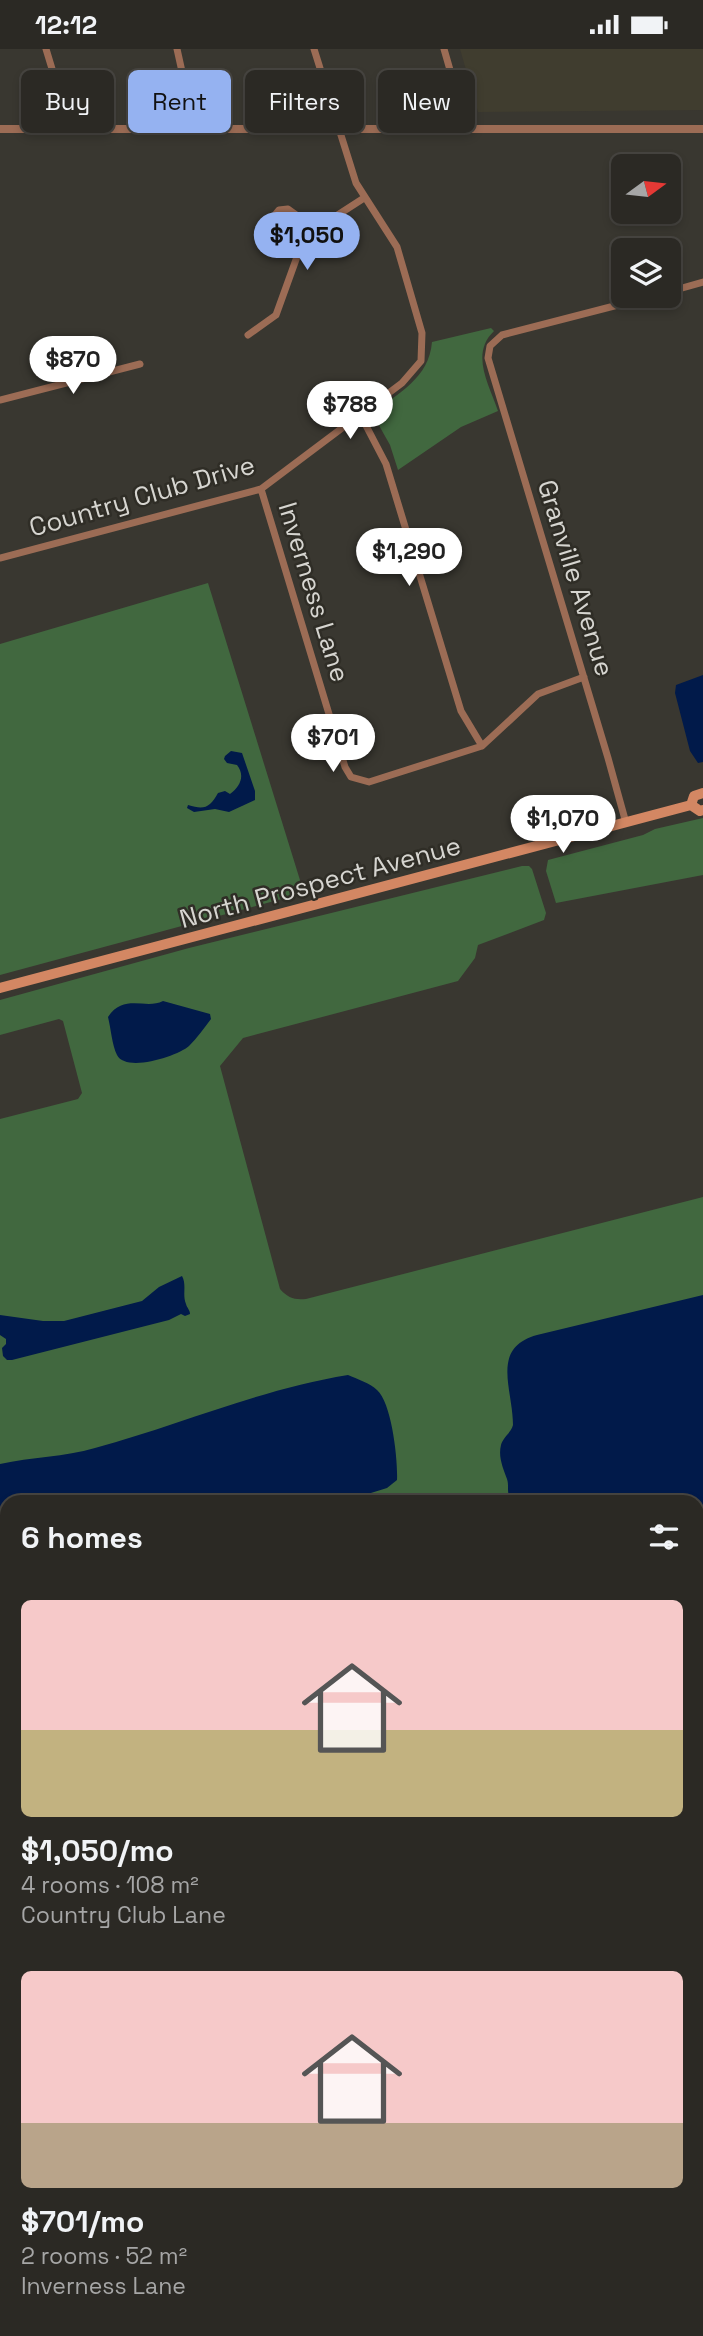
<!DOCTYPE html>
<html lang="en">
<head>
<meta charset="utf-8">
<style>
	body { margin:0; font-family:"Space Grotesk",sans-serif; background:#373531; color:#f1f3f6; height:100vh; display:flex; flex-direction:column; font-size:26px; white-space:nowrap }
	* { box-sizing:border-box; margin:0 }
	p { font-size:23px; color:#a6a6a6 }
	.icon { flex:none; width:38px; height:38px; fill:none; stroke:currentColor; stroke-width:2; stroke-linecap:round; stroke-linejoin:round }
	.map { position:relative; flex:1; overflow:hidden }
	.side { position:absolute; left:0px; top:1446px; width:704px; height:842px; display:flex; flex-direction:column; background:#2b2924; border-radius:21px 21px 0 0; box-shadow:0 4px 10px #0003,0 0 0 2px #474541 }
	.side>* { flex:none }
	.guide { position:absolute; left:21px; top:21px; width:662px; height:63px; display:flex; gap:14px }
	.needle { width:46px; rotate:75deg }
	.buttons { position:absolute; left:611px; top:105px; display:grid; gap:14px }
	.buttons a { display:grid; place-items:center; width:70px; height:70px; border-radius:10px; background:#2b2924; box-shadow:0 4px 10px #0003,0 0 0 2px #474541; font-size:35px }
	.price { position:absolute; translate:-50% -60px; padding:0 16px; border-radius:24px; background:#fff; color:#222; font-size:23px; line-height:46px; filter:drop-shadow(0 2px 4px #0008) }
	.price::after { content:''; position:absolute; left:50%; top:42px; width:21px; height:16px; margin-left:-10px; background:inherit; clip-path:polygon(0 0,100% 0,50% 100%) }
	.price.on { background:#95b2f1; color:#111 }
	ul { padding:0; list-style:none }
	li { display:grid; align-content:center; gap:14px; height:371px; padding:0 21px }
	li span { display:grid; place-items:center; height:217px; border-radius:10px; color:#555 }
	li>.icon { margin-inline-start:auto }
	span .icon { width:126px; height:126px; fill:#fffc; stroke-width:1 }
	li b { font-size:30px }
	h2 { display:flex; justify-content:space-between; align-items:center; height:84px; padding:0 21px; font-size:30px }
	.pill { padding:0 24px; border-radius:10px; background:#2b2924; box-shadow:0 4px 10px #0003,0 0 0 2px #474541; font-size:24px; line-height:63px }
	.pill.on { background:#95b2f1; color:#111 }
	.status { display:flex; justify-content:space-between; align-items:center; height:49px; padding:0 35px; background:#2b2924; direction:ltr }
	.status svg { height:19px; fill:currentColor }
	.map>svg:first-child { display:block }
	.built { fill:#403d2f }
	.green { fill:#41683f }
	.water { fill:#011a4a }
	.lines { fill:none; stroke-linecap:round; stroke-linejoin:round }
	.minor { stroke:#9c6c55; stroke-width:7 }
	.tertiary { stroke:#9c6c55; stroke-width:8 }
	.secondary { stroke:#d38763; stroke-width:10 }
	.labels { text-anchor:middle; stroke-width:5; stroke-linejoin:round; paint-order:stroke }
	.street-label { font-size:26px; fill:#d6d5d0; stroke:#2f2d26 }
</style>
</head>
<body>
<div class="status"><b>12:12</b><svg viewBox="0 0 49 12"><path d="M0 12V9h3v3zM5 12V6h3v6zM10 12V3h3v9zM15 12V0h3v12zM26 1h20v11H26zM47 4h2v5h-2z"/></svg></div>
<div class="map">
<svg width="703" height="2287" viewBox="0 0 703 2287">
	<rect width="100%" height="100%" fill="#393730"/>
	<path class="built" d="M460 0H703V61L478 63Z
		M703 1588V2287H0L27 2280H696V1591Z"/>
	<path class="green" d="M491 279 494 282C470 305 489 335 498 362L461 378 398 421 390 396 372 364C399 344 429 329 432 293Z
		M208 534 304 844 0 926V595Z
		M703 769V826L556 854 546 822 548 811 643 786 655 780Z
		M522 817H529L532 820 546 864 544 871 478 896 475 909 458 932 243 989 220 1017 280 1240C288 1249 294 1251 306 1250L703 1148V1588L697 1591 696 1452H7V2280H27L0 2287V1070L78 1050 82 1044 63 972 59 970 0 986V951L189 899Z"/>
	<path class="water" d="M703 626V713L698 714 690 702 675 644 676 636Z
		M231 702 242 704 255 742V751L229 763 215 760 194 763 187 759 188 756C204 761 210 759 218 744L225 742 230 745C241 737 245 726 237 716L227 714 224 710 225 707Z
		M163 952 210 965 211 970C204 979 197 989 189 997 178 1007 126 1024 117 1006 112 996 111 980 108 968 124 944 146 961 163 952Z
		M182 1227C187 1236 182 1246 186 1255 187 1259 190 1261 190 1265L185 1267 181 1265 169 1271 12 1311H7L3 1307 2 1299 6 1295V1290L0 1286V1266L43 1272H64L142 1252 159 1238Z
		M703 1246V1462H697L696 1452H514L509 1447C507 1441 509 1436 507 1430 503 1419 498 1408 501 1396 503 1388 511 1384 513 1376 513 1340 490 1299 537 1286Z
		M348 1326C357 1330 370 1334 377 1341 392 1354 398 1412 397 1431L387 1439 345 1452H7V1539L0 1544V1415C31 1408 65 1408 95 1399 180 1376 261 1340 348 1326Z
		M7 1734V2217L0 2218V1742Z"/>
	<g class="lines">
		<path class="minor" d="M46 0 70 79
			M177 0 185 36 188 80
			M444 0 467 80
			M302 194 278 174 275 166 279 161 288 160 316 180
			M668 243 703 233
			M248 286 276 266 302 194 316 180 364 149
			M0 351 140 315
			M361 367 386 415 461 662 482 697
			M261 440 345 718 351 728 369 733 482 697 538 645 584 628
			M0 509 261 440 402 334 421 312 422 284 397 198 356 134 314 0
			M626 774 608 709 488 309 490 297 502 286 653 247
			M696 1859 703 1857
			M398 2280 400 2287
			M352 2287 372 2280"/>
		<path class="tertiary" d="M0 80H703"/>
		<path class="secondary" d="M691 756 694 747 703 744
			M0 939 691 756 700 762 703 761"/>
	</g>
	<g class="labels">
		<g class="street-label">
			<text transform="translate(142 447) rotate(-16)" y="9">Country Club Drive</text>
			<text transform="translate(576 529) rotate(73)" y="9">Granville Avenue</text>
			<text transform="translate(314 543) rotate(73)" y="9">Inverness Lane</text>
			<text transform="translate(320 833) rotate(-15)" y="9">North Prospect Avenue</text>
		</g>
	</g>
</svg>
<div class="buttons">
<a><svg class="needle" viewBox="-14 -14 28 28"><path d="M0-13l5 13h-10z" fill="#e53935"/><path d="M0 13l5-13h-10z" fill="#a6a6a6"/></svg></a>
<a><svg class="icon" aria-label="layers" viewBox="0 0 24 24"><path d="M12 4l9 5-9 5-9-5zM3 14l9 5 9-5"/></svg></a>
</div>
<b class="price on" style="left:307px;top:223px">$1,050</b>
<b class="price" style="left:73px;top:347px">$870</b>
<b class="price" style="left:350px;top:392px">$788</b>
<b class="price" style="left:409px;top:539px">$1,290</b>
<b class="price" style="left:333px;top:725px">$701</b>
<b class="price" style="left:563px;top:806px">$1,070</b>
<div class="guide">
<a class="pill">Buy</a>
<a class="pill on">Rent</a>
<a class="pill">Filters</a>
<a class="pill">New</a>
</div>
<section class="side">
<h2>6 homes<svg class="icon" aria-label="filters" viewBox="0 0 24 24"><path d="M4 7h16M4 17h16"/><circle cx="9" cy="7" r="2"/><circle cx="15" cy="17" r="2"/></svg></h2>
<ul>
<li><span style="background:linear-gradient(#f6c9c9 60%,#c2b280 0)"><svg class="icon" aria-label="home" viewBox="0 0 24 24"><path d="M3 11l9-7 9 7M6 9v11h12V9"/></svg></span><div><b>$1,050/mo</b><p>4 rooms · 108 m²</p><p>Country Club Lane</p></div></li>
<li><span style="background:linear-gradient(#f6c9c9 70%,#b9a48a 0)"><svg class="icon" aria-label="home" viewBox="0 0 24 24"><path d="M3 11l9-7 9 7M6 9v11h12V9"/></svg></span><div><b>$701/mo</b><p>2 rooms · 52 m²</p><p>Inverness Lane</p></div></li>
</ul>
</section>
</div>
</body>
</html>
